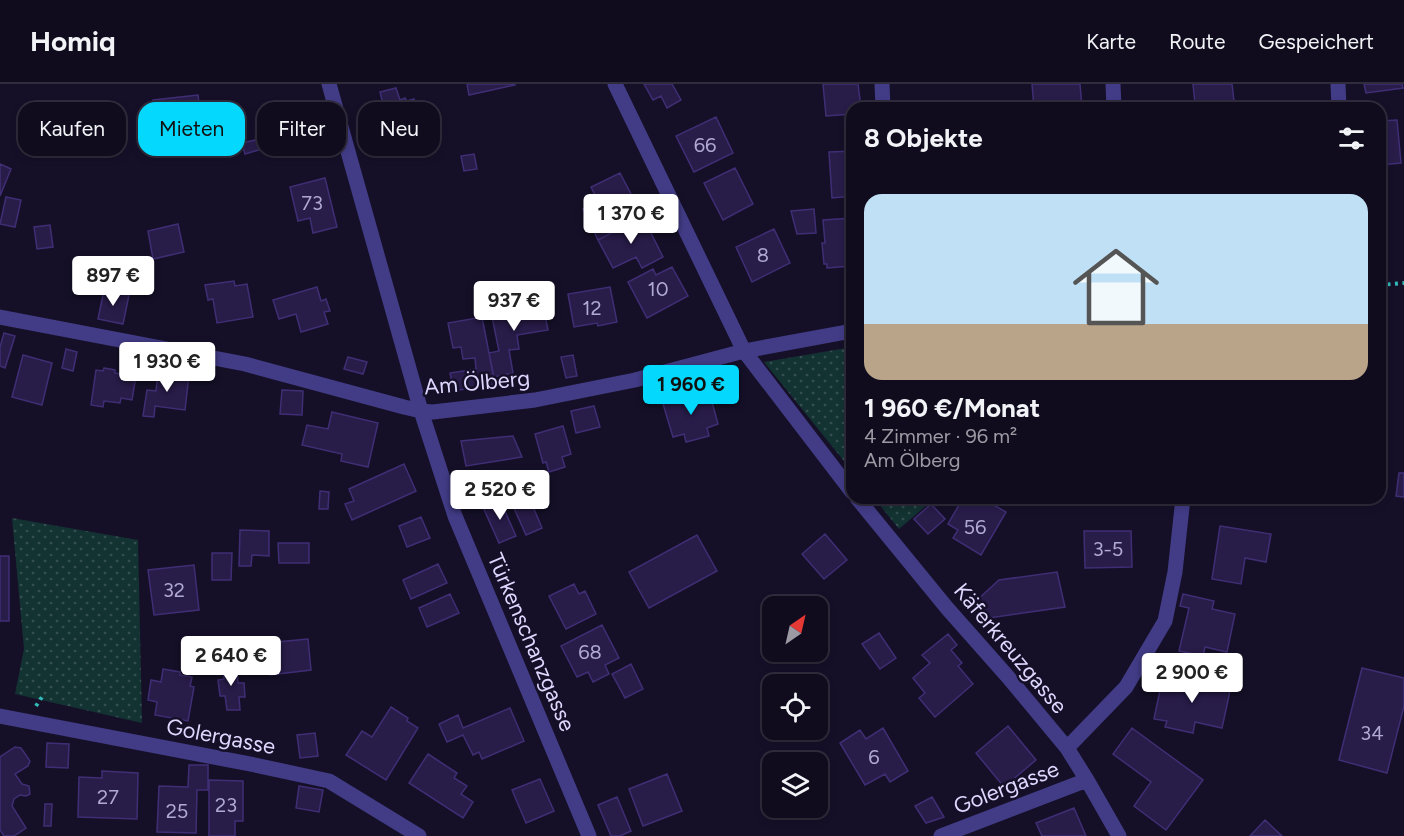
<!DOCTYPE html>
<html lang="de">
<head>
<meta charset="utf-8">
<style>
	body { margin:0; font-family:Figtree,sans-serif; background:#191527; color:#f1f3f6; height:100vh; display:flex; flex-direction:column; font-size:22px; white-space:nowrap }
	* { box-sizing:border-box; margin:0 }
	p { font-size:20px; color:#9c9ba4 }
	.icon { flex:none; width:33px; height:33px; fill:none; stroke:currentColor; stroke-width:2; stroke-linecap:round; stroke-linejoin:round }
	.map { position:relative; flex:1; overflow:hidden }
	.side { position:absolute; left:846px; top:18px; width:540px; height:402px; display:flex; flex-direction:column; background:#100c1e; border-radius:18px; box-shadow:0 3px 9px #0003,0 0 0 2px #302c3c }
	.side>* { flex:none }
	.guide { position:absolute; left:18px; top:18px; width:570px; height:54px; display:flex; gap:12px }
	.needle { width:39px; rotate:34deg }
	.fabs { position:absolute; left:762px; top:512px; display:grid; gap:12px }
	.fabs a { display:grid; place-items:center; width:66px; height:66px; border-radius:12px; background:#100c1e; box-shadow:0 3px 9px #0003,0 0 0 2px #302c3c; font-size:30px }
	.price { position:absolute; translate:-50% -51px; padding:0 14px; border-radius:6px; background:#fff; color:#222; font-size:20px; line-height:39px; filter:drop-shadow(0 2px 3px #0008) }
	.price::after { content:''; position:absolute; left:50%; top:36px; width:18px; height:14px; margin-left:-9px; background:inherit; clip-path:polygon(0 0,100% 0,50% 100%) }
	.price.active { background:#05d8fd; color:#111 }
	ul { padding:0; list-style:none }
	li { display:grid; align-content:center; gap:12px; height:318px; padding:0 18px }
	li+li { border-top:2px solid #302c3c }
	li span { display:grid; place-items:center; height:186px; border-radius:18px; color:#555 }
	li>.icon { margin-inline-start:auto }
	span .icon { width:108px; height:108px; fill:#fffc; stroke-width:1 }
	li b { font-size:26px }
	h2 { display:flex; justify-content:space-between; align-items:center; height:72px; padding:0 18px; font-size:26px }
	.tag { padding:0 21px; border-radius:18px; background:#100c1e; box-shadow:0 3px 9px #0003,0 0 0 2px #302c3c; font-size:21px; line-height:54px }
	.tag.active { background:#05d8fd; color:#111 }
	header { display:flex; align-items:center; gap:36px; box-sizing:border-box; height:84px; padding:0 30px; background:#100c1e; border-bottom:2px solid #302c3c }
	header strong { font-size:28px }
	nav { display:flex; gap:33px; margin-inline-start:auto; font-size:21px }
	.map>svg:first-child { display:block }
	.grass { fill:url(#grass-dots) }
	.building { fill:#281c49; stroke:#402e75; stroke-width:1.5 }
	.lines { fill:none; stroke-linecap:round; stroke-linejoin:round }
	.path { stroke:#31bab8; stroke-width:4; stroke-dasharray:3 4.5; stroke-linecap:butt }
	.minor { stroke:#423c87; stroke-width:15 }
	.labels { text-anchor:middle; stroke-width:5; stroke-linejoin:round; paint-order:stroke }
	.number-label { font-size:20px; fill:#b0a9d2 }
	.street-label { font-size:22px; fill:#ded8ff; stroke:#151028 }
</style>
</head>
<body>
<header>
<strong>Homiq</strong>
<nav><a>Karte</a><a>Route</a><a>Gespeichert</a></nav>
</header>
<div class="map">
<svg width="1404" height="752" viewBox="0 0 1404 752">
	<defs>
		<pattern id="grass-dots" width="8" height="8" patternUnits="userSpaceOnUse" patternTransform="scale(1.5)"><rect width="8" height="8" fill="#133232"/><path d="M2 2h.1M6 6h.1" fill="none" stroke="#354f51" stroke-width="1.8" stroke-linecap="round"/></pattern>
	</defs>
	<rect width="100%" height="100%" fill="#151028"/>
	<path class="grass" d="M852 263V387L764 278Z
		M874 414H935L899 445Z
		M12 434 138 456 142 639 15 610 24 565Z"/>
	<path class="building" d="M467 0H515V1L469 11Z
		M644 0H672L681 16 667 24 661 12 653 16Z
		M823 0H858L861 24H852V30L826 32Z
		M1032 0H1080L1082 24H1034Z
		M1193 0H1232L1234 17 1195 20Z
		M1364 0H1402L1403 4 1366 9Z
		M396 4 400 16 405 14 407 17 414 15 419 32 411 35 409 27 393 31 389 19 383 20 380 8Z
		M198 11 202 42 156 48 153 16Z
		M101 25 106 64 33 73 28 34Z
		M716 33 733 69 694 88 676 52Z
		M1397 36 1401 79 1380 81V37Z
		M260 55 262 65 245 70 242 59Z
		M852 67V112L832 114 829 68Z
		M474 70 477 85 464 87 461 72Z
		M0 80 11 85 0 112Z
		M735 84 753 120 723 136 704 99Z
		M620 89 643 133 598 156 583 125 598 117 591 103Z
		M325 94 337 143 313 149 310 134 298 137 290 103Z
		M6 113 21 116 15 143 0 140Z
		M814 125 816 149 797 150 791 127Z
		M643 133 663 173 642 184 636 173 613 184 598 156Z
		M852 134V182L827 184V180H824L822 159H825L823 136Z
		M178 140 184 168 153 175 148 147Z
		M50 141 53 163 37 165 34 143Z
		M774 145 790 179 752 198 736 163Z
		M672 183 688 212 647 234 628 198 653 185 656 191Z
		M234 197 235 202 247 200 253 233 217 239 213 215 208 216 205 201Z
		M317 203 321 217 326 215 330 227 324 228 328 240 301 248 296 230 279 235 273 216Z
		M610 203 617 238 598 242 597 239 574 243 568 210Z
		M104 206 129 211 123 240 98 235Z
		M542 217 548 246 517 251 519 265 509 266 513 289 494 293 489 269 499 267 491 228Z
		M482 233 495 300 454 307 450 289 476 285 475 274 463 275 461 263 453 264 448 239Z
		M4 249 15 252 5 284 0 282V263Z
		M66 265 77 268 73 287 62 284Z
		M23 271 52 279 42 321 12 313Z
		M573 271 577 292 566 294 561 273Z
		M348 273 367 278 363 290 344 285Z
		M104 284 115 286V289L136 292 132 316 121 314 120 319 104 317 103 323 91 321 96 286 103 287Z
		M158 287 189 291 185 326 155 322 154 333 143 332 147 306 156 307Z
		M282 306 303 307 302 331 280 330Z
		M709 307 718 340 707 344 709 352 686 358 684 350 673 353 663 320Z
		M594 322 600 343 576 349 571 327Z
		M332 328 378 339 368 383 341 377 342 370 302 361 307 341 328 345Z
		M563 342 571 370 562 373 565 383 549 388 546 378 543 379 535 350Z
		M513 352 522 373 466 382 461 357Z
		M404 380 416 407 352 436 345 420 354 417 349 405Z
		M1399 389H1404V413L1396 412Z
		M526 406 542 444 526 451 509 413Z
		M320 407 329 408 328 425H319Z
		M963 414H981L1006 428 981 471 953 454 958 446 948 440Z
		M500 416 516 452 499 459 483 423Z
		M931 420 945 435 928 450 914 435Z
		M421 433 430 454 407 463 399 442Z
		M1220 442 1271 450 1266 478 1245 474 1241 500 1212 495Z
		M240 446 269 447V472L252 471 251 482H239Z
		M1084 447H1131L1132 483 1085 484Z
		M825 450 847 476 824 495 802 470Z
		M697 451 717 487 649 524 629 488Z
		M278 459H309V479H279Z
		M212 469H232L231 496H212Z
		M0 472H9V537H0Z
		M438 480 447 499 411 515 403 496Z
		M194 481 199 526 154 531 148 486Z
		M1057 488 1065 523 989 534 976 517 999 496Z
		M574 500 579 510 585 507 596 530 566 545 549 512Z
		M450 510 459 529 427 543 419 524Z
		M1183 510 1214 517 1212 525 1235 530 1227 568 1205 563 1203 572 1179 567 1189 524 1180 522Z
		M602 541 619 574 605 581 609 590 593 598 588 588 577 593 561 562Z
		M879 549 896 574 880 585 862 560Z
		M948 550 957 561 951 566 962 579 958 582 973 600 935 633 919 614 925 609 913 594 930 579 922 571Z
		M308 555 311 586 270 591 266 559Z
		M236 578 238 599H244L245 613H239L240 626H227L225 612H220L218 596 224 595 223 579Z
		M631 580 643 605 625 614 612 590Z
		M1362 584 1404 594V622L1387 689 1339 676Z
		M163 585 180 588V591L192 593 190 602 194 603 188 637 155 631 157 618 148 616 151 596 161 598Z
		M1163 592 1203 601 1204 595 1226 599 1224 605 1230 607 1222 644 1195 638 1193 649 1165 643 1167 637 1154 635Z
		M391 623 408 634 407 637 418 644 386 696 346 671 362 647 372 653Z
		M510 624 524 657 482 675 479 668 473 671 463 651 447 658 439 640 458 631 463 644Z
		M1008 642 1036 676 1004 703 976 669Z
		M883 644 908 687 890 698 885 690 865 701 840 659 860 646 866 655Z
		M1132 644 1203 696 1166 746 1134 722 1151 698 1113 670Z
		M315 649 318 672 300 674 297 651Z
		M47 659 69 660 68 684 46 683Z
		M15 663 21 664 30 677 28 682 15 690 22 700 29 702 30 710 26 712 20 711 14 715 12 722 26 744 14 752H4L0 746V673Z
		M428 670 457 689 454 694 467 702 461 710 473 718 463 734 409 699Z
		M189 681H208V706H197L196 749 157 748 159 702 188 703Z
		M102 687 138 689 137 735 78 733 79 693 102 694Z
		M667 690 682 727 643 742 629 705Z
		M540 695 554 727 526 739 512 706Z
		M209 696 243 697V737H235V752H209Z
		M299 702 323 706 319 728 296 724Z
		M617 713 631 747 620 752H611L598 721Z
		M932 713 944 733 926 739 915 722Z
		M45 720H52L51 742H44Z
		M1074 724 1086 752H1042L1036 739Z
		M1265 736 1282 752H1250Z"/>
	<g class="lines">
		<path class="path" d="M1380 201 1404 199
			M36 622 42 613"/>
		<path class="minor" d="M329 0 421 327 455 432 589 752
			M615 0 744 267 852 408
			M882 0 883 24
			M1113 0 1114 24
			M1338 0 1339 24
			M0 233 245 280 404 323 421 327 433 328 535 316 635 296 744 267 852 247
			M857 414 947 524 1008 593 1067 664 1087 696 1119 752
			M0 632 255 681 329 697 419 752
			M1067 664 1126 603 1165 537 1175 488 1183 414
			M941 752 1087 696"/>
	</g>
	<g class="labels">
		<g class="number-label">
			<text x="705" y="68">66</text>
			<text x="312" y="126">73</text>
			<text x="763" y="178">8</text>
			<text x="658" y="212">10</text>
			<text x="592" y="231">12</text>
			<text x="975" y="450">56</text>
			<text x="1108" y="472">3-5</text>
			<text x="174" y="513">32</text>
			<text x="590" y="575">68</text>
			<text x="1372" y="656">34</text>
			<text x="874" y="680">6</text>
			<text x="108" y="720">27</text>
			<text x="226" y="728">23</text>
			<text x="177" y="734">25</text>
		</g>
		<g class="street-label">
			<text transform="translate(477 298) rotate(-5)" y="8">Am Ölberg</text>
			<text transform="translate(532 558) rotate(67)" y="8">Türkenschanzgasse</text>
			<text transform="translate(1011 564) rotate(50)" y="8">Käferkreuzgasse</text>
			<text transform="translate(221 652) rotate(11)" y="8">Golergasse</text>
			<text transform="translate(1006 703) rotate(-21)" y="8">Golergasse</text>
		</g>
	</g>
</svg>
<div class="fabs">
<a><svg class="needle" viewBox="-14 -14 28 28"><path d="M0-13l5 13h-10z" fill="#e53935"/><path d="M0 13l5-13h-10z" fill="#9c9ba4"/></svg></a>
<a><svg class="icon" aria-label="locate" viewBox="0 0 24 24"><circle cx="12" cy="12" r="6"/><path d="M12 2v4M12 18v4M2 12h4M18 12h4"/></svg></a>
<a><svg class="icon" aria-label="layers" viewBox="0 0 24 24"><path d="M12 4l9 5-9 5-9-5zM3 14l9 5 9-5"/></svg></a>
</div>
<b class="price" style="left:631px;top:161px">1 370 €</b>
<b class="price" style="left:113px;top:223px">897 €</b>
<b class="price" style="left:514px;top:248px">937 €</b>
<b class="price" style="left:167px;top:309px">1 930 €</b>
<b class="price active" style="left:691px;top:332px">1 960 €</b>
<b class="price" style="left:500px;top:437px">2 520 €</b>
<b class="price" style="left:231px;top:603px">2 640 €</b>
<b class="price" style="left:1192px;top:620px">2 900 €</b>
<div class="guide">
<a class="tag">Kaufen</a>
<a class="tag active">Mieten</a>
<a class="tag">Filter</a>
<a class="tag">Neu</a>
</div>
<section class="side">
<h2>8 Objekte<svg class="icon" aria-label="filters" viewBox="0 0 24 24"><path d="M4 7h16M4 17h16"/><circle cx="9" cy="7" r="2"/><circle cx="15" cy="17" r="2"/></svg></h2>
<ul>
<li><span style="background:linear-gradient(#bfe0f5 70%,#b9a48a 0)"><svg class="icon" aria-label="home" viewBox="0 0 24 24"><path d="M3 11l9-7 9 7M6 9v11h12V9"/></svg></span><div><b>1 960 €/Monat</b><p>4 Zimmer · 96 m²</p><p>Am Ölberg</p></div></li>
</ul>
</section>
</div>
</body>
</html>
